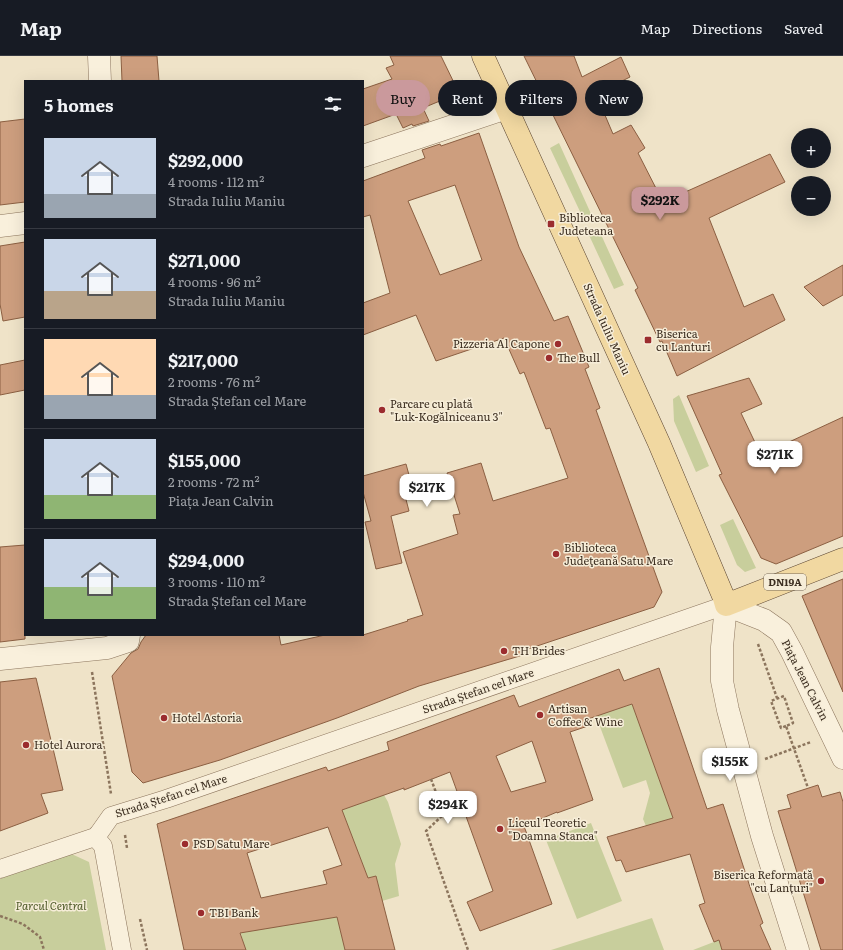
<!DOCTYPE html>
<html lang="en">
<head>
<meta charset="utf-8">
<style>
	body { margin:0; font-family:Literata,serif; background:#242831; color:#f1f3f6; height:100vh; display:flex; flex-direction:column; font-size:15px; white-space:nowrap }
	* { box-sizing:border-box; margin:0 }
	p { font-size:13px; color:#9ea1a6 }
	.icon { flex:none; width:22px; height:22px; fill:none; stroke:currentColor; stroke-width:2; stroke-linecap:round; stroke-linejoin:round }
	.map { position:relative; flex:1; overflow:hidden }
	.panel { position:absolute; left:24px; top:24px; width:340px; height:556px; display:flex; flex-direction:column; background:#171b24; border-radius:0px; box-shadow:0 4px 16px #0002 }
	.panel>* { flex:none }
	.top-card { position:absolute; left:376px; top:24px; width:380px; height:36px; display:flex; gap:8px }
	.buttons { position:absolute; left:791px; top:72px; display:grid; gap:8px }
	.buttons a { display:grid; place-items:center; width:40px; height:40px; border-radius:50%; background:#171b24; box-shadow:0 4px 16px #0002; font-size:20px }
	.price { position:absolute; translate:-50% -34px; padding:0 9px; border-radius:8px; background:#fff; color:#222; font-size:13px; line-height:26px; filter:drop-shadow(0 1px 2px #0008) }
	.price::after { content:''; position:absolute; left:50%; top:24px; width:12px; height:9px; margin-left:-6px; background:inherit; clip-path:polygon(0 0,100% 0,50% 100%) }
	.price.active { background:#ca999c; color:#111 }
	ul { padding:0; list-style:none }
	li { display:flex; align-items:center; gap:12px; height:100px; padding:0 20px }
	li+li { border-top:1px solid #363941 }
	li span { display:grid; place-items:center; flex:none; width:112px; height:80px; border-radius:0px; color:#555 }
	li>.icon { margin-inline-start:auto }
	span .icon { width:48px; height:48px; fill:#fffc; stroke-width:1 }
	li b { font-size:17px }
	h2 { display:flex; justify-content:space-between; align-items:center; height:48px; padding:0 20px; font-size:17px }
	.tag { padding:0 14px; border-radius:18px; background:#171b24; box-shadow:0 4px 16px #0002; font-size:14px; line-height:36px }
	.tag.active { background:#ca999c; color:#111 }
	header { display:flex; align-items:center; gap:24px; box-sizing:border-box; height:56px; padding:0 20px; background:#171b24; border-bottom:1px solid #363941 }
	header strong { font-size:19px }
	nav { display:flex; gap:22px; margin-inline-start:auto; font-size:14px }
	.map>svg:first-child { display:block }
	.green { fill:#c8ce9c }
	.building { fill:#cd9e7e; stroke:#8b5f42; fill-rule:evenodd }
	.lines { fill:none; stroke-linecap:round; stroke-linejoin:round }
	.pedestrian-casing { stroke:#8c755d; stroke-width:19 }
	.minor-casing { stroke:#8c755d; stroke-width:23 }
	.tertiary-casing { stroke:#8c755d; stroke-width:23 }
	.primary-casing { stroke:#5a4431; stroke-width:23 }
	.path { stroke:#8c755d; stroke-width:2.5; stroke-dasharray:3 2; stroke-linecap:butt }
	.pedestrian { stroke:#f9f0dc; stroke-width:18 }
	.minor { stroke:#f9f0dc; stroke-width:22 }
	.tertiary { stroke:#f9f0dc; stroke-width:22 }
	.primary { stroke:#f1d8a1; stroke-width:22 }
	.poi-dot { fill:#9b2c2e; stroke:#f6edd8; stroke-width:1.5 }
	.labels { text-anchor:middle; stroke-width:3; stroke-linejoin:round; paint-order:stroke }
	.shield { fill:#f6edd8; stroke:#746757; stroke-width:1 }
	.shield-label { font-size:10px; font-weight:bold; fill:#3c2e20 }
	.poi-label { font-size:11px; fill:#3c2e20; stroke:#f6edd8; text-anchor:start }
	.street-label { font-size:11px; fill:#3c2e20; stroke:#f6edd8 }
	.park-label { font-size:11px; font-style:italic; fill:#4d5927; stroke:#f6edd8 }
</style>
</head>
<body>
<header>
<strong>Map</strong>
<nav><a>Map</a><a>Directions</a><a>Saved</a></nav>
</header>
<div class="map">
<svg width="843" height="894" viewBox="0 0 843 894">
	<rect width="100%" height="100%" fill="#efe3c8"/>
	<path class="green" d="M559 87 592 160 584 164 550 92Z
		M598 172 624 229 614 233 588 177Z
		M679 339 709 410 696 416 674 365 673 343Z
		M733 463 756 512 745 516 737 509 720 469Z
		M632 648 673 762 646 770 643 763 650 737 646 724 623 732 596 660Z
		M384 739 388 746 401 788 395 808 399 840 382 845 376 820 368 822 342 754Z
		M591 767 622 845 577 863 546 784Z
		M65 795 89 806 106 894H0V823Z
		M335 833 345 894H244L245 893 240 874Z
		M652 862 664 894H551Z
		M719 884 722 894H693Z"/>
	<path class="building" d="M121 0H157L159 25H122Z
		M390 0H441L459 37 423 52 429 65 413 70 412 68 403 72 396 58 363 70V33L392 23 386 12 394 9Z
		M524 0H574L582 21 621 1 630 21 596 38 613 78 631 69 645 92 638 97 663 146 770 98 785 126 709 162 744 251 773 238 785 264 677 320 662 285 660 286 635 234 638 232Z
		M25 63V146L0 149V66Z
		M479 77 519 191 554 265 568 260 589 311 585 313 600 352 596 354 662 536 654 551 522 595 523 599 419 630 337 662 220 704 143 727 132 716 112 620 131 597 138 593 141 586 146 579H279L281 589 325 579H363L408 565 407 564 423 559 403 496 458 478 453 459 460 458 447 417 481 407 493 445 568 422 550 372 546 373 524 316 520 318 504 282 436 305 416 259 363 279V247L390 237 370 159 363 161V125L425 102 422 94 440 88 441 90ZM455 129 482 204 440 219 408 145Z
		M25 186V261L3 265 0 248V190Z
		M843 209V239L823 250 804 231Z
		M25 304V334L0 339V309Z
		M749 322 762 348 741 357 761 399 843 361V480L776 508 761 502 719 419 722 418 687 340Z
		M406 408 412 430 403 432 409 455 391 460 402 507 376 513 365 466 371 465 363 436V420Z
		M25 489V583L0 586V491Z
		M843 523V636L802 540Z
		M659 612 707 753 723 748 751 834 763 867 760 869 771 894H722L719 884 714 886 699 849 705 847 690 798 626 816 621 804 616 805 607 781 673 762 632 648 588 663 591 669 570 676 593 744 557 757V756L524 770 552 848 480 875 467 846 493 835 450 716 404 734V732L342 754 368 822 376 820 395 894H345L337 861 240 877 246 894H184L157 768 326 711 328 715 389 694 387 686 514 639 519 651 619 613 624 625ZM532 685 546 726 511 736 496 700ZM328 771 342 809 323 815 327 828 261 842 247 797Z
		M36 622 63 734 41 738 48 757 0 775V626Z
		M818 729 822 741 840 736 843 746V894H821L778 755 791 752 787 739Z"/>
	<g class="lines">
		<g class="pedestrian-casing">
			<path id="pedestrian" d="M95 781 103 790 122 894
				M0 813 95 781 99 777 111 760 166 743 726 549"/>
		</g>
		<g class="minor-casing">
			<path id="minor" d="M99 0 100 25
				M363 100 507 52
				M0 170 25 167
				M0 603 107 592 128 585 129 579"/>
		</g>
		<g class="tertiary-casing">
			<path id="tertiary" d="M798 894 762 780 728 654 722 625V591L726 549 764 564 781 576 792 596 843 702"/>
		</g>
		<g class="primary-casing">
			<path id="primary" d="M483 0 659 387 724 542 726 549 843 503"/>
		</g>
		<path class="path" d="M758 588 777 642
			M92 616 111 738
			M786 670 781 672 771 645 784 640 793 667 786 670 808 732
			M765 703 811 686
			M431 723 444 758 426 775 468 894
			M125 779 127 792
			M0 860 23 868 40 881 44 894
			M140 863 147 894"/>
		<use href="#pedestrian" class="pedestrian"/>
		<use href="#minor" class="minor"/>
		<use href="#tertiary" class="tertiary"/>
		<use href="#primary" class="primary"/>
	</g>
	<g class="poi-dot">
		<rect x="547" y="164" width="8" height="8" rx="2"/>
		<rect x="644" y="280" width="8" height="8" rx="2"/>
		<circle cx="558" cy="288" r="4"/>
		<circle cx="549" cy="302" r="4"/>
		<circle cx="382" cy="354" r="4"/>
		<circle cx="556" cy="498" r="4"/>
		<circle cx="504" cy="595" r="4"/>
		<circle cx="540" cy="659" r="4"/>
		<circle cx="164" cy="662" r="4"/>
		<circle cx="26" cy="689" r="4"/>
		<circle cx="500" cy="773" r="4"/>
		<circle cx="185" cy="788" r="4"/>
		<circle cx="821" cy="825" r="4"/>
		<circle cx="201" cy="857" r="4"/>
	</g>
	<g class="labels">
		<rect class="shield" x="764" y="518" width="42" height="16" rx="3"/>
		<g class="shield-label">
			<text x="785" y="530">DN19A</text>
		</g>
		<g class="poi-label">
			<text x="559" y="166">Biblioteca<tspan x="559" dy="13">Judeteana</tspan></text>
			<text x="656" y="282">Biserica<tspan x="656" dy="13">cu Lanturi</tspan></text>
			<text x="550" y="292" text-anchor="end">Pizzeria Al Capone</text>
			<text x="557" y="306">The Bull</text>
			<text x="390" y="352">Parcare cu plată<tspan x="390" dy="13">"Luk-Kogălniceanu 3"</tspan></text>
			<text x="564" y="496">Biblioteca<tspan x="564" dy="13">Judeţeană Satu Mare</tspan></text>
			<text x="512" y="599">TH Brides</text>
			<text x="548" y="657">Artisan<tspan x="548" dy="13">Coffee &amp; Wine</tspan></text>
			<text x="172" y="666">Hotel Astoria</text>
			<text x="34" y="693">Hotel Aurora</text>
			<text x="508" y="771">Liceul Teoretic<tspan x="508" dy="13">"Doamna Stanca"</tspan></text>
			<text x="193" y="792">PSD Satu Mare</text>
			<text x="813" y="823" text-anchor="end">Biserica Reformată<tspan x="813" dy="13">"cu Lanțuri"</tspan></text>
			<text x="209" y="861">TBI Bank</text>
		</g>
		<g class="street-label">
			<text transform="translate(607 273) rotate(66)" y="4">Strada Iuliu Maniu</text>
			<text transform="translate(805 624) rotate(63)" y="4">Piața Jean Calvin</text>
			<text transform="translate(478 635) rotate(-19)" y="4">Strada Ștefan cel Mare</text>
			<text transform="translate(171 740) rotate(-18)" y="4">Strada Ștefan cel Mare</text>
		</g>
		<g class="park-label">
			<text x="51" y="854">Parcul Central</text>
		</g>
	</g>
</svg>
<div class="buttons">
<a>+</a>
<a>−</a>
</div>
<b class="price active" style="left:660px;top:165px">$292K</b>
<b class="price" style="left:775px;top:419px">$271K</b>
<b class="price" style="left:427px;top:452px">$217K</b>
<b class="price" style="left:730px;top:726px">$155K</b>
<b class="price" style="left:448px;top:769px">$294K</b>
<div class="top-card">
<a class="tag active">Buy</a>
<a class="tag">Rent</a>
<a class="tag">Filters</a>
<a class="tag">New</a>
</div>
<section class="panel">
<h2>5 homes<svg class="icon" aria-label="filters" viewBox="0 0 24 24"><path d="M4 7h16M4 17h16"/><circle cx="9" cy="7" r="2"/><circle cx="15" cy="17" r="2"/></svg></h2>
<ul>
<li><span style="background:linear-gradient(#c9d6e8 70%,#9aa5b1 0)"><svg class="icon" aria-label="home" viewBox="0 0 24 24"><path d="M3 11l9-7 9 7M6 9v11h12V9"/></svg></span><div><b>$292,000</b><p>4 rooms · 112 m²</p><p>Strada Iuliu Maniu</p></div></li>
<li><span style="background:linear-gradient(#c9d6e8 65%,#b9a48a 0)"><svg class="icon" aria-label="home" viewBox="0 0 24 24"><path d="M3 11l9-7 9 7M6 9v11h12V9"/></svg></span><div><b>$271,000</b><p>4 rooms · 96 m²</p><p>Strada Iuliu Maniu</p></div></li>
<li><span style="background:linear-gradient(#ffd9b3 70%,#9aa5b1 0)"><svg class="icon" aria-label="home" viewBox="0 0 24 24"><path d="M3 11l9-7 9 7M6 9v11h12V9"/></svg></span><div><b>$217,000</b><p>2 rooms · 76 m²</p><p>Strada Ștefan cel Mare</p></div></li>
<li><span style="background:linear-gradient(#c9d6e8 70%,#8fb573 0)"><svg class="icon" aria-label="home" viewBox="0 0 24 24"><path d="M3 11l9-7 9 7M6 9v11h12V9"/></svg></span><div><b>$155,000</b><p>2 rooms · 72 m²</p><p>Piața Jean Calvin</p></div></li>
<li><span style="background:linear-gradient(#c9d6e8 60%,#8fb573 0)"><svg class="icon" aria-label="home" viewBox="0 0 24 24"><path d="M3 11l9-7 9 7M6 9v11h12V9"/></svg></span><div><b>$294,000</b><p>3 rooms · 110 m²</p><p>Strada Ștefan cel Mare</p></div></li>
</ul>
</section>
</div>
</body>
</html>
